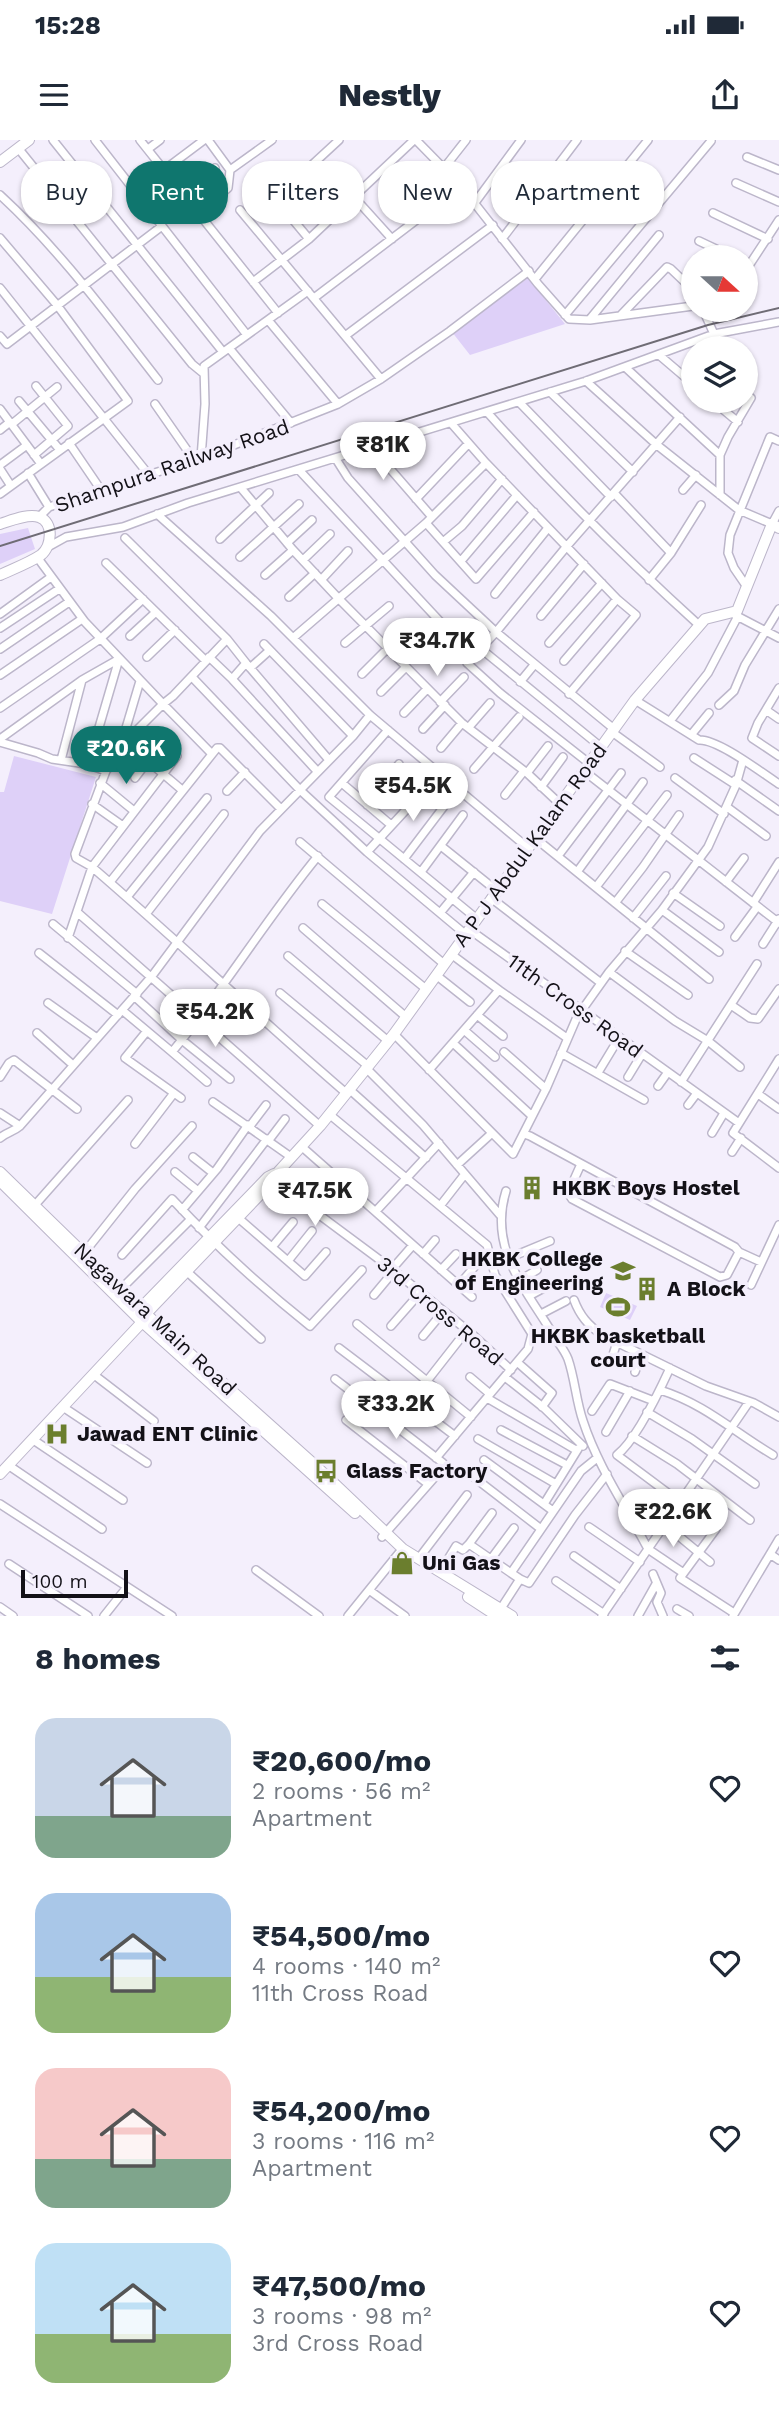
<!DOCTYPE html>
<html lang="en">
<head>
<meta charset="utf-8">
<style>
	body { margin:0; font-family:"Work Sans",sans-serif; background:#f6f6f7; color:#1f2937; height:100vh; display:flex; flex-direction:column; font-size:26px; white-space:nowrap }
	* { box-sizing:border-box; margin:0 }
	p { font-size:23px; color:#747a83 }
	.icon { flex:none; width:38px; height:38px; fill:none; stroke:currentColor; stroke-width:2; stroke-linecap:round; stroke-linejoin:round }
	.map { position:relative; height:1476px; overflow:hidden }
	.panel { display:flex; flex-direction:column; background:#fff; flex:1 }
	.panel>* { flex:none }
	.hud { position:absolute; left:21px; top:21px; width:738px; height:63px; display:flex; gap:14px }
	.needle { width:46px; rotate:111deg }
	.fabs { position:absolute; left:681px; top:105px; display:grid; gap:14px }
	.fabs a { display:grid; place-items:center; width:77px; height:77px; border-radius:50%; background:#fff; box-shadow:0 2px 5px #0004; font-size:35px }
	.scale { position:absolute; left:21px; bottom:18px; width:107px; box-sizing:border-box; padding-left:7px; border:4px solid #131117; border-top:0; font-size:19px; line-height:24px; white-space:nowrap; color:#131117; -webkit-text-stroke:5px #f4effc; paint-order:stroke }
	.price { position:absolute; translate:-50% -60px; padding:0 16px; border-radius:24px; background:#fff; color:#222; font-size:23px; line-height:46px; filter:drop-shadow(0 2px 4px #0008) }
	.price::after { content:''; position:absolute; left:50%; top:42px; width:21px; height:16px; margin-left:-10px; background:inherit; clip-path:polygon(0 0,100% 0,50% 100%) }
	.price.on { background:#0f766e; color:#fff }
	ul { padding:0; list-style:none }
	li { display:flex; align-items:center; gap:21px; height:175px; padding:0 35px }
	li span { display:grid; place-items:center; flex:none; width:196px; height:140px; border-radius:21px; color:#555 }
	li>.icon { margin-inline-start:auto }
	span .icon { width:84px; height:84px; fill:#fffc; stroke-width:1 }
	li b { font-size:30px }
	h2 { display:flex; justify-content:space-between; align-items:center; height:84px; padding:0 35px; font-size:30px }
	.tag { padding:0 24px; border-radius:28px; background:#fff; box-shadow:0 2px 5px #0004; font-size:24px; line-height:63px }
	.tag.on { background:#0f766e; color:#fff }
	.status { display:flex; justify-content:space-between; align-items:center; height:49px; padding:0 35px; background:#fff; direction:ltr }
	.status svg { height:19px; fill:currentColor }
	header { display:flex; justify-content:space-between; align-items:center; height:91px; padding:0 35px; background:#fff; font-size:32px; font-weight:800 }
	.map>svg:first-child { display:block }
	.green { fill:#ded0f8 }
	.lines { fill:none; stroke-linecap:round; stroke-linejoin:round }
	.street-casing { stroke:#bcb6ca; stroke-width:10 }
	.secondary-casing { stroke:#bcb6ca; stroke-width:12 }
	.street { stroke:#fff; stroke-width:7 }
	.secondary { stroke:#fff; stroke-width:10 }
	.rail { stroke:#6f6c75; stroke-width:2 }
	.labels { text-anchor:middle; stroke-width:7; stroke-linejoin:round; paint-order:stroke }
	.street-label { font-size:21px; fill:#131117; stroke:#f4effc }
	.poi-label { font-size:21px; font-weight:bold; fill:#131117; stroke:#f4effc; text-anchor:start }
</style>
</head>
<body>
<div class="status"><b>15:28</b><svg viewBox="0 0 49 12"><path d="M0 12V9h3v3zM5 12V6h3v6zM10 12V3h3v9zM15 12V0h3v12zM26 1h20v11H26zM47 4h2v5h-2z"/></svg></div>
<header><svg class="icon" aria-label="menu" viewBox="0 0 24 24"><path d="M4 6h16M4 12h16M4 18h16"/></svg>Nestly<svg class="icon" aria-label="share" viewBox="0 0 24 24"><path d="M12 15V3M7 8l5-5 5 5M5 13v7h14v-7"/></svg></header>
<div class="map">
<svg width="779" height="1476" viewBox="0 0 779 1476">
	<rect width="100%" height="100%" fill="#f4effc"/>
	<path class="green" d="M528 138 565 184 470 215 452 192Z
		M28 388 35 409 0 424V394Z
		M14 616 96 637 52 774 0 761V652H4Z
		M606 1153 637 1166 630 1180 600 1167Z"/>
	<g class="lines">
		<g class="street-casing">
			<path id="street" d="M53 0 223 212
				M95 0 247 195
				M140 0 278 173
				M416 0 461 46 538 144 569 179 590 180 693 166
				M18 8 192 224 203 233
				M148 9 160 0
				M747 17 779 30
				M444 28 466 0
				M164 30 204 0
				M230 30 272 0
				M260 40 309 99
				M736 43 779 62
				M182 53 215 28
				M0 55C60 110 108 176 158 240
				M354 57 392 99
				M275 59 339 0
				M474 64 521 0
				M240 70 381 239
				M199 73 228 48 230 30 208 0
				M713 73 768 99
				M0 98 57 165 128 261 0 354
				M502 99 577 0
				M699 101 733 117
				M746 130 779 80
				M535 139 648 0
				M253 142 309 99 414 0
				M0 148 149 335
				M314 158 461 46
				M565 175 711 1
				M621 175 667 127 671 129 693 150
				M590 179 659 95
				M268 180 338 264
				M714 194 779 182
				M0 196 7 204 162 86
				M345 196 493 85
				M229 208 291 283
				M659 215 693 244
				M625 227 720 315V355
				M586 241 657 305 739 370 772 384 779 371
				M550 252 633 332
				M19 261 60 310
				M713 261 738 282
				M519 262 611 357
				M155 264 194 320
				M0 269 41 324
				M487 272C554 347 625 418 700 486
				M12 284 57 247
				M0 290 10 282
				M69 303 101 350
				M372 308 432 377
				M34 315 68 286 36 246
				M720 315 728 297 751 258 746 254
				M201 318 205 264 204 226 308 151
				M336 319 348 338 435 435 496 492 567 406 680 277
				M486 323 617 459 564 521
				M0 325 27 305
				M0 329 11 346
				M299 330 472 516
				M28 333 49 367
				M241 348 293 410 338 458 436 557 462 583 527 633 560 664
				M683 350 696 335
				M614 353 671 413
				M416 359 468 304
				M157 374 271 476 370 575 528 708
				M39 377 49 367 201 318 338 264 381 239 450 191 529 131
				M426 383 476 439 534 372
				M220 399 269 353
				M443 402 462 386 502 339
				M287 403 312 380
				M48 407 66 397 123 387 188 363 586 241 714 194 704 172
				M37 417 85 482 163 564 173 556 227 499 125 398
				M240 417 299 364
				M303 420 330 394
				M461 421 517 355
				M106 423 206 521
				M265 435 293 410
				M321 440 348 411
				M649 440 671 413 701 365
				M747 447 734 428 728 413 730 395 770 297 779 301
				M495 454 548 388
				M289 457 315 433
				M0 474 51 437
				M735 475 779 498
				M541 476 584 424
				M0 488 59 449
				M130 496 156 472
				M293 498 426 383 486 323 451 283
				M227 499 246 523
				M345 503 389 466
				M549 503 602 443
				M264 504 353 596
				M480 508 601 607
				M0 509 69 462
				M394 515 418 491
				M147 517 175 490
				M209 517 232 539 317 631
				M250 528 270 510
				M362 534 388 508
				M0 535 82 479
				M192 537 300 650 367 712 465 794
				M232 539 246 523 329 620
				M140 541 126 588 127 603 182 650
				M520 542 534 525
				M779 548 758 583 752 598 779 616
				M381 552 406 527
				M569 554 636 475 617 459
				M635 560 699 600C718 599 762 633 779 644
				M440 562 464 537
				M719 565 734 551 745 525 779 469
				M0 568 100 499 143 459
				M766 570 779 579
				M404 573 427 549
				M670 581 708 533 738 476
				M469 587 490 563
				M423 589 445 565
				M388 590 329 657 477 779
				M612 592 660 627
				M691 595 709 573
				M0 599 82 540 119 519
				M0 602 38 613 52 619 86 624 106 631 136 591 163 564 211 613
				M441 608 462 583
				M694 618 736 645
				M61 620 82 540
				M590 624 500 553 467 523 496 492 614 589
				M88 625 119 519
				M474 629 519 577
				M106 631 75 714 76 718 92 727 177 616
				M584 631 779 783
				M527 633 548 606
				M135 638 162 602
				M675 638 724 674
				M735 640 779 671
				M100 643 134 671
				M343 644 391 685
				M541 647 563 617
				M227 651 245 632
				M505 655 524 631
				M92 664 123 686
				M367 665 399 624
				M727 667 766 696
				M535 698 709 839
				M300 702 444 824
				M441 706 497 751
				M367 712 416 659 438 632
				M558 716 621 633
				M404 719 445 665
				M421 732 463 675
				M577 732 643 642
				M110 742 217 608H220L281 669
				M726 742 744 718
				M596 747 667 655
				M673 753 720 786
				M127 757 207 658
				M491 758 601 843
				M615 763 643 727 679 675
				M753 763 779 722
				M322 764 426 849
				M662 770 719 812
				M77 772 320 986
				M440 773 474 732
				M146 774 224 674
				M633 778 666 736
				M53 784 137 854
				M303 788 406 877
				M470 790 739 983
				M735 797 757 767
				M68 798 92 727C178 801 260 879 346 953
				M763 804 779 779
				M625 811 688 855
				M39 813 118 875
				M451 814 499 850
				M288 816 388 901
				M609 832 675 881 708 901 740 927
				M436 835 470 862
				M280 853 368 926
				M134 856 182 900 230 939
				M48 863 97 898
				M731 865 750 878 758 879 779 849
				M122 870 172 912C224 849 266 779 318 716
				M477 875 503 896
				M464 890 495 917
				M147 891 125 918 181 958
				M37 893 73 925
				M394 894 513 1014 546 949 577 877 609 832 662 770 708 707 736 645 743 620
				M453 903 532 976
				M172 912 207 942
				M504 912 546 949
				M561 913 644 960
				M779 919 733 993 779 1028
				M366 928 423 985 500 1075
				M429 930 499 850 567 898
				M599 931 619 898
				M0 937 9 923 14 920 77 969
				M628 937 642 914
				M681 942 757 824
				M658 946 668 932
				M349 949 426 1018
				M758 954 779 969
				M213 962 291 1017
				M688 965 697 953
				M0 973 20 986
				M329 974 487 1105 495 1135 532 1194 528 1209 436 1318
				M250 986 266 965
				M712 993 724 973
				M524 994 530 996 735 1107 739 1112 727 1135 720 1137 572 1059 568 1053 581 1024
				M0 998C7 992 13 992 20 986L152 836 260 691 353 596 370 575
				M269 1000 285 979
				M135 1004 174 953
				M301 1006 472 1157
				M732 1012 741 998
				M193 1017 213 1033
				M457 1025 491 994
				M175 1032 198 1051
				M271 1039 392 1129 473 1195 511 1230
				M506 1051C488 1109 526 1149 554 1196 559 1204 565 1211 568 1219 575 1239 576 1261 583 1281 598 1327 626 1367 648 1409L602 1476
				M35 1065 128 960
				M440 1066 465 1034
				M182 1070 217 1029 248 985
				M376 1071 439 1003
				M236 1076 305 1136 326 1112
				M199 1088 267 999
				M272 1107 293 1082
				M739 1112 761 1122
				M84 1113 135 1049 192 986
				M423 1114 435 1100
				M122 1115 172 1059C215 1105 261 1147 310 1186L362 1130
				M509 1118 550 1101
				M288 1121 312 1091
				M184 1129 261 1199
				M392 1129 413 1105
				M441 1130 456 1114
				M520 1140 537 1130
				M459 1145 476 1125
				M751 1145 779 1085
				M121 1149 191 1079
				M374 1155 394 1131
				M529 1156 553 1143
				M574 1160C580 1176 588 1185 602 1195L706 1246 754 1263 779 1277
				M541 1174 566 1161
				M357 1184 471 1277
				M391 1186 420 1153
				M423 1196 443 1172
				M339 1208 455 1296
				M611 1221 617 1202
				M517 1222 552 1253 542 1267
				M670 1228C659 1252 637 1299 617 1315L716 1389 680 1438 734 1473
				M635 1232 641 1214
				M93 1234 154 1281
				M470 1237 490 1254
				M505 1237 544 1268 583 1306
				M335 1239 443 1323 442 1329 382 1397
				M427 1241 467 1190
				M660 1250C705 1264 734 1292 773 1315
				M487 1258 576 1310
				M63 1267 147 1323
				M592 1271 610 1244 654 1261
				M647 1272 692 1299 755 1344
				M346 1280 428 1344
				M501 1290 567 1325
				M606 1292 630 1251
				M632 1296 677 1324 750 1380
				M32 1299 123 1360
				M478 1299 556 1344
				M484 1320 553 1371
				M8 1325 102 1389
				M471 1335 541 1389
				M639 1363 710 1422
				M0 1364 172 1476
				M544 1364 578 1309
				M589 1387 640 1422
				M469 1404 492 1373
				M770 1414 779 1420
				M574 1416 621 1449
				M419 1418 467 1355
				M491 1419 514 1388
				M9 1424 88 1476
				M256 1430 319 1476
				M440 1432 456 1406 463 1410 469 1404 511 1433
				M682 1432 648 1409 749 1262
				M653 1434 661 1453 657 1462 663 1476
				M520 1439 529 1443 575 1375 607 1334
				M556 1441 604 1474
				M369 1450 405 1476
				M0 1467 13 1476
				M677 1469 689 1476
				M498 1473 520 1439 511 1433 581 1331 597 1318
				M104 1476 127 1447
				M348 1476 399 1413
				M638 1476 656 1444
				M733 1476 779 1399"/>
		</g>
		<g class="secondary-casing">
			<path id="secondary" d="M0 22 29 0
				M0 384C10 381 28 373 39 377 54 382 52 406 41 415 29 423 13 429 0 435
				M0 1032 147 1175 317 1327 403 1409 512 1476
				M0 1041 140 1180 355 1373
				M137 1172 268 1037 274 1034
				M140 1180 273 1041 278 1032 320 986 394 894 635 560 705 479 737 471 772 384 779 388
				M0 1334 145 1179
				M468 1457 497 1476"/>
		</g>
		<use href="#street" class="street"/>
		<use href="#secondary" class="secondary"/>
		<path class="rail" d="M0 406 708 185 779 168"/>
	</g>
	<defs>
		<g id="building-bare" transform="scale(1.89)"><path d="M-4-6H4V6H1V3H-1V6H-4ZM-2.5-4.3h1.7v1.8h-1.7ZM.8-4.3h1.7v1.8H.8ZM-2.5-1h1.7V.8h-1.7ZM.8-1h1.7V.8H.8Z" fill="#6b7e2e" stroke="#f4effc" stroke-width="2.5" paint-order="stroke"/></g>
		<g id="university-bare" transform="scale(1.89)"><path d="M0-5L7-2L0 1L-7-2ZM-4 1L0 2.5L4 1V4Q0 6-4 4Z" fill="#6b7e2e" stroke="#f4effc" stroke-width="2.5" paint-order="stroke"/></g>
		<g id="stadium-bare" transform="scale(1.89)"><path d="M0-5a6.5 5 0 1 0 0 10a6.5 5 0 1 0 0-10ZM-3.5-1.8h7v3.6h-7Z" fill="#6b7e2e" stroke="#f4effc" stroke-width="2.5" paint-order="stroke"/></g>
		<g id="hospital-bare" transform="scale(1.89)"><path d="M-5-5h3v3.5h4V-5h3V5h-3V1.5h-4V5h-3Z" fill="#6b7e2e" stroke="#f4effc" stroke-width="2.5" paint-order="stroke"/></g>
		<g id="bus-bare" transform="scale(1.89)"><path d="M-5-6H5V4H4V6H2V4H-2V6H-4V4H-5ZM-3.5-4V0h7V-4ZM-3.5 1.2v1.5H-2V1.2ZM2 1.2v1.5H3.5V1.2Z" fill="#6b7e2e" stroke="#f4effc" stroke-width="2.5" paint-order="stroke"/></g>
		<g id="shop-bare" transform="scale(1.89)"><path d="M-5-2.5h2.3a2.7 3.5 0 0 1 5.4 0H5L5.5 6h-11ZM-1.5-2.5h3a1.5 2.3 0 0 0-3 0Z" fill="#6b7e2e" stroke="#f4effc" stroke-width="2.5" paint-order="stroke"/></g>
	</defs>
	<g fill-rule="evenodd">
		<use href="#building-bare" x="532" y="1048"/>
		<use href="#university-bare" x="623" y="1131"/>
		<use href="#building-bare" x="647" y="1149"/>
		<use href="#stadium-bare" x="618" y="1167"/>
		<use href="#hospital-bare" x="57" y="1294"/>
		<use href="#bus-bare" x="326" y="1331"/>
		<use href="#shop-bare" x="402" y="1423"/>
	</g>
	<g class="labels">
		<g class="street-label">
			<text transform="translate(172 326) rotate(-19)" y="7">Shampura Railway Road</text>
			<text transform="translate(530 705) rotate(-54)" y="7">A P J Abdul Kalam Road</text>
			<text transform="translate(575 866) rotate(36)" y="7">11th Cross Road</text>
			<text transform="translate(440 1171) rotate(40)" y="7">3rd Cross Road</text>
			<text transform="translate(155 1179) rotate(43)" y="7">Nagawara Main Road</text>
		</g>
		<g class="poi-label">
			<text x="552" y="1055">HKBK Boys Hostel</text>
			<text x="603" y="1126" text-anchor="end">HKBK College<tspan x="603" dy="24">of Engineering</tspan></text>
			<text x="667" y="1156">A Block</text>
			<text x="618" y="1203" text-anchor="middle">HKBK basketball<tspan x="618" dy="24">court</tspan></text>
			<text x="77" y="1301">Jawad ENT Clinic</text>
			<text x="346" y="1338">Glass Factory</text>
			<text x="422" y="1430">Uni Gas</text>
		</g>
	</g>
</svg>
<div class="fabs">
<a><svg class="needle" viewBox="-14 -14 28 28"><path d="M0-13l5 13h-10z" fill="#e53935"/><path d="M0 13l5-13h-10z" fill="#747a83"/></svg></a>
<a><svg class="icon" aria-label="layers" viewBox="0 0 24 24"><path d="M12 4l9 5-9 5-9-5zM3 14l9 5 9-5"/></svg></a>
</div>
<div class="scale">100 m</div>
<b class="price" style="left:383px;top:342px">₹81K</b>
<b class="price" style="left:437px;top:538px">₹34.7K</b>
<b class="price on" style="left:126px;top:646px">₹20.6K</b>
<b class="price" style="left:413px;top:683px">₹54.5K</b>
<b class="price" style="left:215px;top:909px">₹54.2K</b>
<b class="price" style="left:315px;top:1088px">₹47.5K</b>
<b class="price" style="left:396px;top:1301px">₹33.2K</b>
<b class="price" style="left:673px;top:1409px">₹22.6K</b>
<div class="hud">
<a class="tag">Buy</a>
<a class="tag on">Rent</a>
<a class="tag">Filters</a>
<a class="tag">New</a>
<a class="tag">Apartment</a>
</div>
</div>
<section class="panel">
<h2>8 homes<svg class="icon" aria-label="filters" viewBox="0 0 24 24"><path d="M4 7h16M4 17h16"/><circle cx="9" cy="7" r="2"/><circle cx="15" cy="17" r="2"/></svg></h2>
<ul>
<li><span style="background:linear-gradient(#c9d6e8 70%,#7fa58c 0)"><svg class="icon" aria-label="home" viewBox="0 0 24 24"><path d="M3 11l9-7 9 7M6 9v11h12V9"/></svg></span><div><b>₹20,600/mo</b><p>2 rooms · 56 m²</p><p>Apartment</p></div><svg class="icon" aria-label="heart" viewBox="0 0 24 24"><path d="M12 20l-8-8c-3-5 5-10 8-4 3-6 11-1 8 4z"/></svg></li>
<li><span style="background:linear-gradient(#a9c7e8 60%,#8fb573 0)"><svg class="icon" aria-label="home" viewBox="0 0 24 24"><path d="M3 11l9-7 9 7M6 9v11h12V9"/></svg></span><div><b>₹54,500/mo</b><p>4 rooms · 140 m²</p><p>11th Cross Road</p></div><svg class="icon" aria-label="heart" viewBox="0 0 24 24"><path d="M12 20l-8-8c-3-5 5-10 8-4 3-6 11-1 8 4z"/></svg></li>
<li><span style="background:linear-gradient(#f6c9c9 65%,#7fa58c 0)"><svg class="icon" aria-label="home" viewBox="0 0 24 24"><path d="M3 11l9-7 9 7M6 9v11h12V9"/></svg></span><div><b>₹54,200/mo</b><p>3 rooms · 116 m²</p><p>Apartment</p></div><svg class="icon" aria-label="heart" viewBox="0 0 24 24"><path d="M12 20l-8-8c-3-5 5-10 8-4 3-6 11-1 8 4z"/></svg></li>
<li><span style="background:linear-gradient(#bfe0f5 65%,#8fb573 0)"><svg class="icon" aria-label="home" viewBox="0 0 24 24"><path d="M3 11l9-7 9 7M6 9v11h12V9"/></svg></span><div><b>₹47,500/mo</b><p>3 rooms · 98 m²</p><p>3rd Cross Road</p></div><svg class="icon" aria-label="heart" viewBox="0 0 24 24"><path d="M12 20l-8-8c-3-5 5-10 8-4 3-6 11-1 8 4z"/></svg></li>
</ul>
</section>
</body>
</html>
